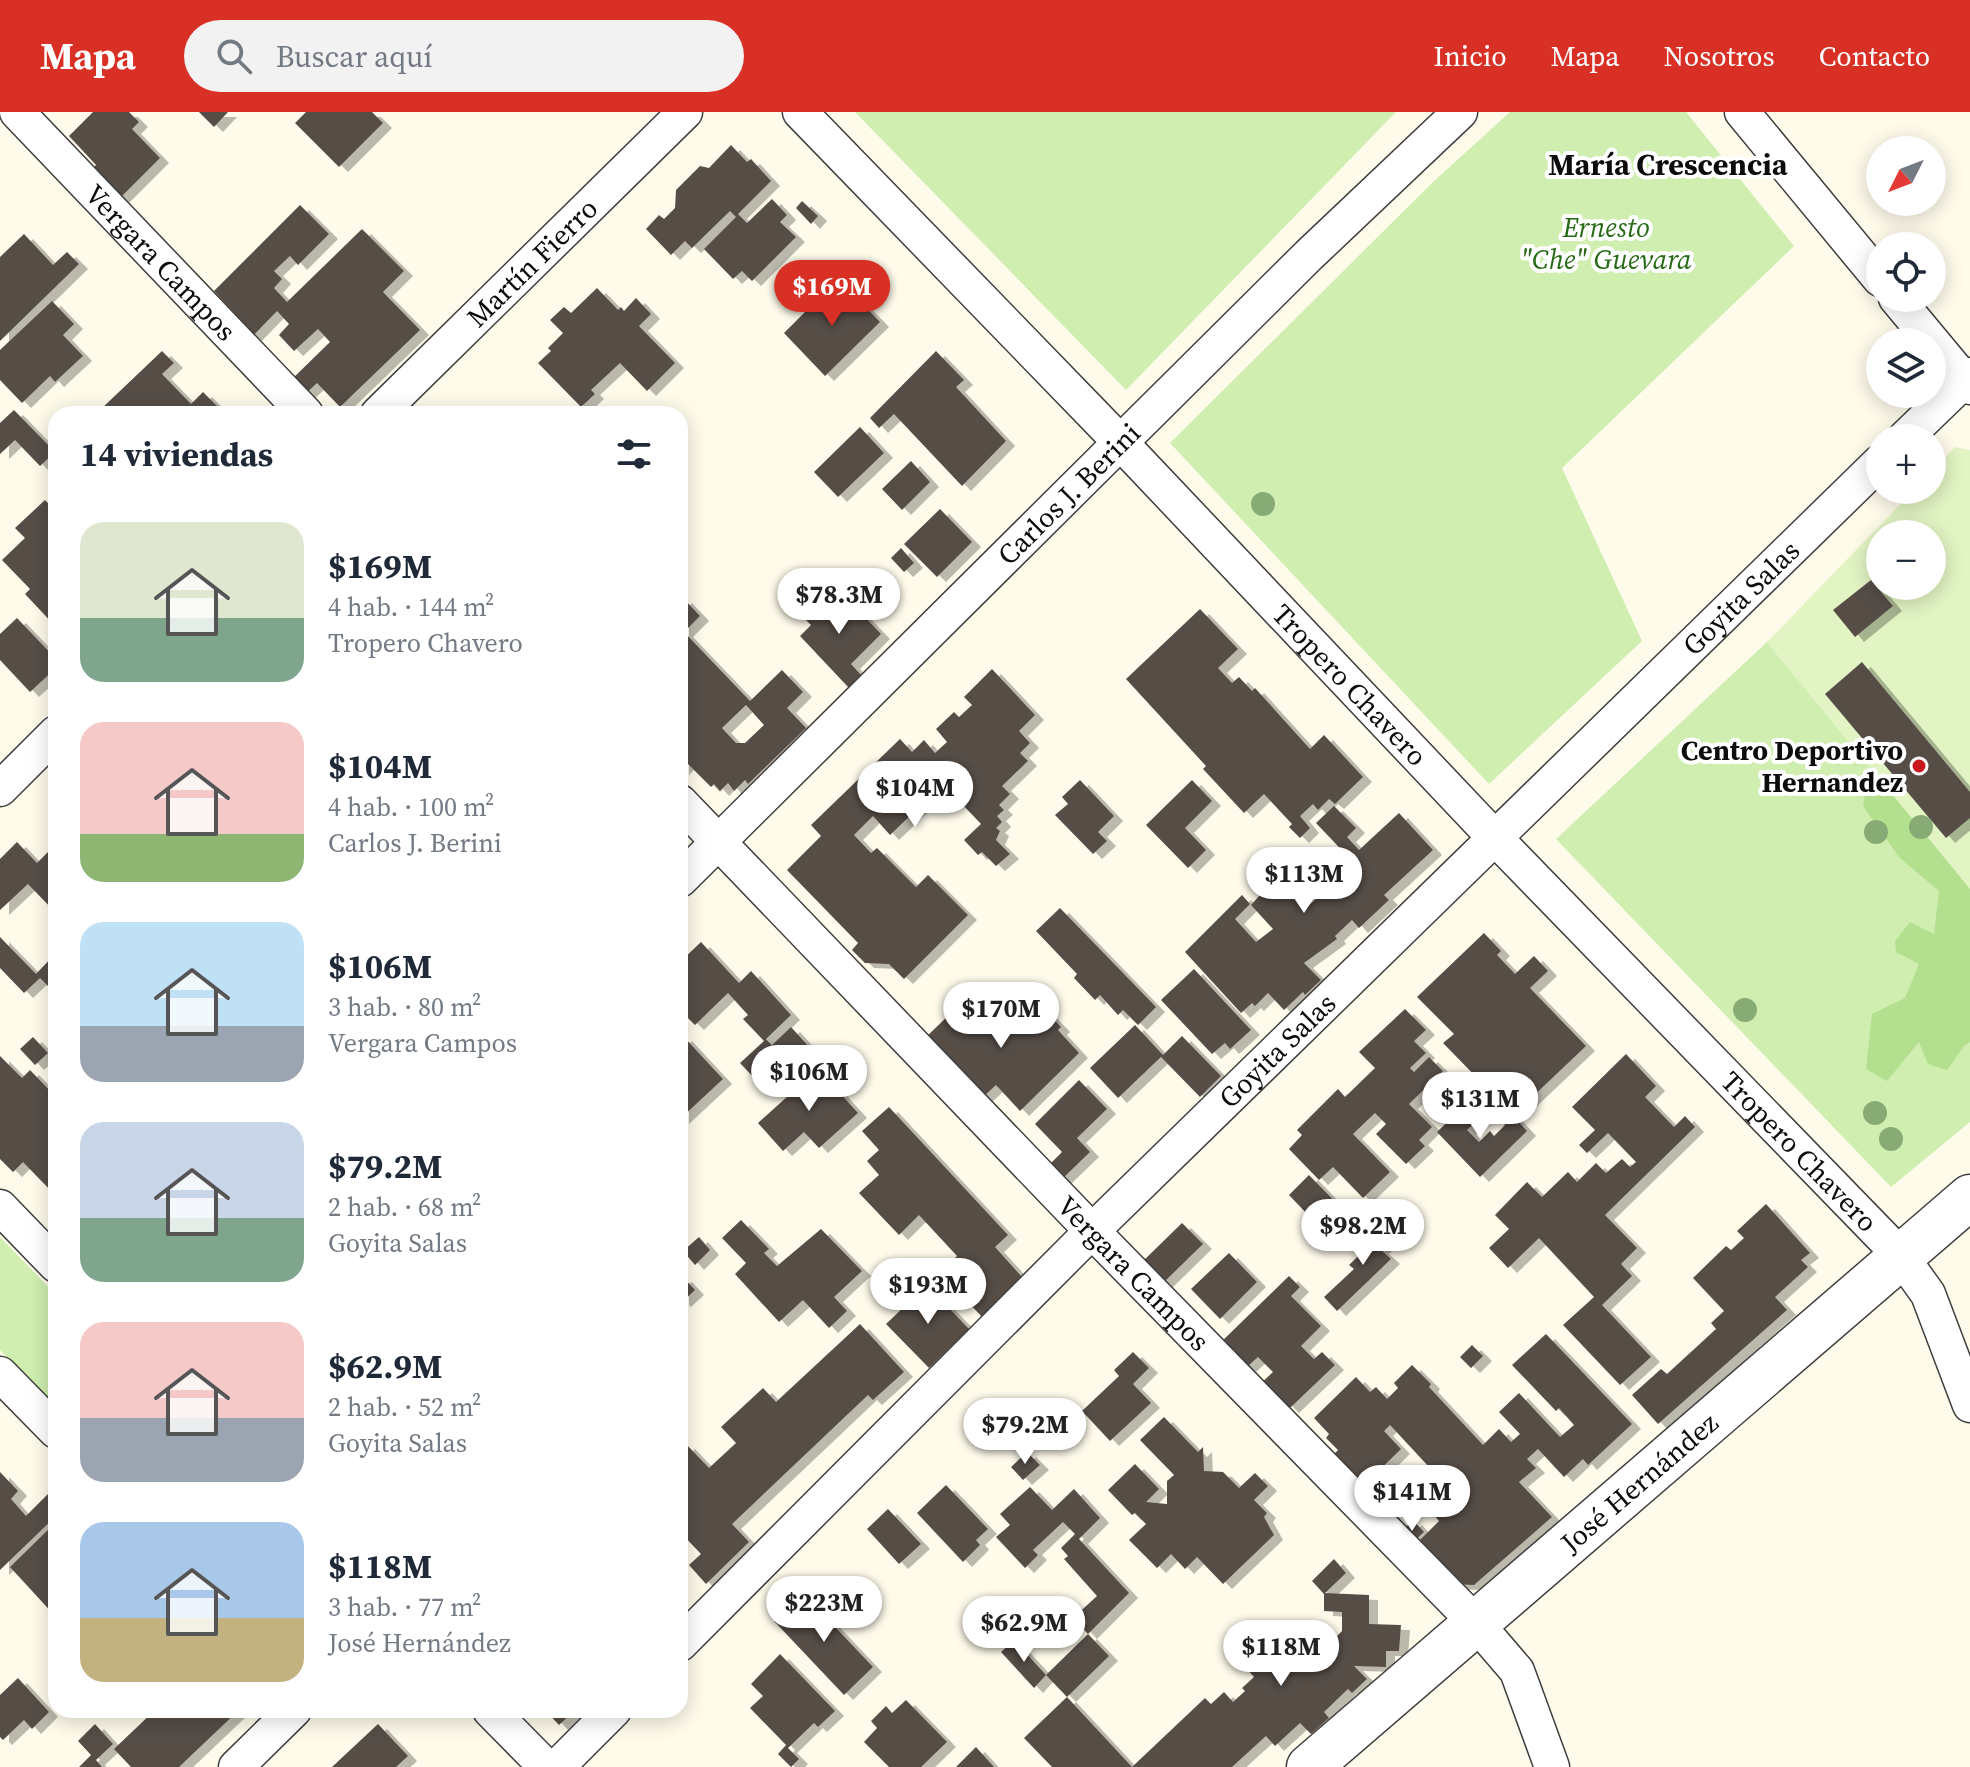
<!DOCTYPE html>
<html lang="es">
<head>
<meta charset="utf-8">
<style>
	body { margin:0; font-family:"Source Serif 4",serif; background:#f2f2f3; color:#1f2937; height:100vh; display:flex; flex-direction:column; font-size:30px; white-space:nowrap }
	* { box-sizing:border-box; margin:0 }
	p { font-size:26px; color:#747a83 }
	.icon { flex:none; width:44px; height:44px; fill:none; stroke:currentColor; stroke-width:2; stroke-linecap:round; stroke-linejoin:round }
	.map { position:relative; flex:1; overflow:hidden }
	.sheet { position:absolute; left:48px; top:294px; width:640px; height:1312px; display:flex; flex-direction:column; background:#fff; border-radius:24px; box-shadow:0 4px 20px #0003 }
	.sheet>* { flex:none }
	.needle { width:52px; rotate:228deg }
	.tools { position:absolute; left:1866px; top:24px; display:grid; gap:16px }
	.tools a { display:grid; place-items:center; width:80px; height:80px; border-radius:50%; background:#fff; box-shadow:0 4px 20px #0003; font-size:40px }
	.price { position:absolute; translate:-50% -68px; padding:0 18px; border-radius:28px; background:#fff; color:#222; font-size:26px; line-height:52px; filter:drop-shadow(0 2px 4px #0008) }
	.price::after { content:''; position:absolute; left:50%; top:48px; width:24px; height:18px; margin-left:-12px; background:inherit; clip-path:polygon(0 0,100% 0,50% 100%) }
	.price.current { background:#d93025; color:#fff }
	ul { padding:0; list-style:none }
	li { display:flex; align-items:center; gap:24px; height:200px; padding:0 32px }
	li span { display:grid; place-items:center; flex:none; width:224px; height:160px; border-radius:24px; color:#555 }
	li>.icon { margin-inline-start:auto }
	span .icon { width:96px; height:96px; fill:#fffc; stroke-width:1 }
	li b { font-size:34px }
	h2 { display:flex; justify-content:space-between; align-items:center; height:96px; padding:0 32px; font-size:34px }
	header { display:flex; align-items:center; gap:48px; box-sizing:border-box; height:112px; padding:0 40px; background:#d93025; color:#fff }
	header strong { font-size:38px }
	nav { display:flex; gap:44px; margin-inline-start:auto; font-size:28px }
	.search { width:560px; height:72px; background:#f2f2f3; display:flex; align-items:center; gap:20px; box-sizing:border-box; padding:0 28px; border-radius:44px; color:#747a83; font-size:30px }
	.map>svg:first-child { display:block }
	.green { fill:#cfeeb0 }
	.forest { fill:#b2e08e }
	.pitch { fill:#e2f4c3; fill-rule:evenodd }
	.building { fill:#564d47; fill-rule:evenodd; filter:url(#shadow) }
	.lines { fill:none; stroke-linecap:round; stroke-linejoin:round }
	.minor-casing { stroke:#3f3f3f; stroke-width:37 }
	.tertiary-casing { stroke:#3f3f3f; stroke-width:47 }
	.minor { stroke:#fff; stroke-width:34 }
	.tertiary { stroke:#fff; stroke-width:44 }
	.tree { fill:#88ab76 }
	.poi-dot { fill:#ca161d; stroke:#fff; stroke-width:3 }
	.labels { text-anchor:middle; stroke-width:8; stroke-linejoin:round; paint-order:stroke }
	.park-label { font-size:28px; font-style:italic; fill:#276a16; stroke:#fff }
	.street-label { font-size:28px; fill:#0c0c0c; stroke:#fff }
	.poi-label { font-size:28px; font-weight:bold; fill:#0c0c0c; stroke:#fff; text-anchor:end }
	.neighbourhood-label { font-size:30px; font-weight:bold; fill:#0c0c0c; stroke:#fff }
</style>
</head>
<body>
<header>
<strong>Mapa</strong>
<div class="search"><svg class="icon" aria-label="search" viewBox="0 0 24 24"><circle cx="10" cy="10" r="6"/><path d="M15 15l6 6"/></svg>Buscar aquí</div>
<nav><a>Inicio</a><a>Mapa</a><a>Nosotros</a><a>Contacto</a></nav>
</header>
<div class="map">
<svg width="1970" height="1655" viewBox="0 0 1970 1655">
	<defs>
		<filter id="shadow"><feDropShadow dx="9" dy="5" stdDeviation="0" flood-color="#0004"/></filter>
	</defs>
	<rect width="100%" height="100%" fill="#fffbeb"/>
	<path class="green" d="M855 0H1396L1126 278Z
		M1510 0H1686L1794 134 1562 356 1642 529 1489 672 1170 331 1433 70Z
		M1767 530 1970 777V1010L1891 1075 1556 727Z
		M0 1125 56 1183V1296L0 1238Z"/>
	<path class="forest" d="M1870 655 1970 714V930L1964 934 1947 958 1928 952 1919 930 1887 969 1866 957 1872 902 1905 886 1919 852 1896 840 1895 829 1910 810 1934 822 1939 779 1899 745 1863 694Z"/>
	<path class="pitch" d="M1955 335 1970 338V777L1767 530 1914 378H1932V360ZM1880 422H1932V474H1880Z"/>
	<path class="building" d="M93 0H129L139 10 132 17 160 46 114 92 86 63 96 53 69 24Z
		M199 0H228L214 15Z
		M306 0H372L383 11 339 55 295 11Z
		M731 33 747 50 751 47 771 69 738 102 747 111 772 87 787 103 780 110 796 125 752 169 742 159 733 167 704 137 736 105 730 99 692 136 685 129 671 143 646 117 659 103 664 107 675 96 676 78 700 54 709 56Z
		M802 89 818 104 811 112 796 96Z
		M300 93 329 122 298 153 290 144 274 159 282 167 274 176 287 190 362 117 404 159 383 180 420 218 340 295 317 271 302 285 288 271 330 230 318 217 294 239 279 223 289 212 277 199 248 229 234 214 241 208 214 179Z
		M24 122 53 153 67 140 79 152 0 229V145Z
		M835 170 847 183 850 179 880 210 825 264 784 221Z
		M597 176 618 198 621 195 624 199 636 186 651 202 639 214 675 251 647 279 620 251 591 278 595 282 581 295 538 251 551 239 548 236 563 221 550 208 564 195 571 201Z
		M52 189 74 212 63 223 83 244 55 270 50 264 22 291 0 268V238Z
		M162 239 174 251 162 262 191 292 203 280 219 296 213 302H104L100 298Z
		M936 239 964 268 956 275 1006 329 962 374 894 302 879 316 870 306Z
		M14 298 55 340 40 354 15 328 0 342V311Z
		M860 315 884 341 838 385 814 360Z
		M911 349 930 370 902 398 882 377Z
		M45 388 56 399V515L25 482 30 477 2 448 25 426 15 416Z
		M940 397 972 430 937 465 904 432Z
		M901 436 914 451 904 460 891 446Z
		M1871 468 1893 494 1855 525 1833 498Z
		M841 480 881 522 851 552 862 564 849 576 800 524 811 513 802 504 818 490 824 497Z
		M683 486 700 504 684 520 750 589 782 558 803 580 787 596 806 616 748 672 745 668 734 679 728 671 720 679 714 672 711 675 687 651 680 658V489ZM746 593 764 613 745 631H736L722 616Z
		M1200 497 1238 537 1218 556 1232 571 1239 565 1252 579 1255 576 1310 637 1324 623 1363 665 1335 692 1329 687 1318 698 1313 692 1300 704 1310 716 1300 726 1289 715 1292 712 1264 682 1244 701 1203 657 1206 654 1126 567Z
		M17 506 56 547V556L30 580 0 548V522Z
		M1862 550 1970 680V706L1946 726 1825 582Z
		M992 557 1035 603 1019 619 1030 631 1020 641 1028 649 1002 674 1010 682 999 693 1004 698 997 704 1002 710 996 716 1000 719 996 728 1010 742 996 754 982 740 978 743 964 728 981 712 943 672 890 723 873 704 854 723 871 741 877 736 916 775 928 763 968 803 904 867 889 852 865 851 852 838 858 831 787 758 821 724 811 713 900 627 912 640 924 628 935 641 947 630 936 617 954 600 959 605 972 593 964 585Z
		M1080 668 1114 704 1098 720 1107 729 1093 742 1055 703 1068 692 1062 685Z
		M1192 668 1212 689 1185 716 1206 738 1188 756 1146 713Z
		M1334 694 1356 716 1347 725 1359 738 1399 701 1433 738 1384 783 1389 788 1359 816 1352 808 1335 824 1337 827 1304 851 1321 868 1305 883 1303 880 1284 898 1268 881 1255 894 1252 891 1241 901 1185 840 1242 783 1250 792 1235 807 1256 830 1273 817 1251 793 1260 783 1251 774 1284 742 1302 763 1290 774 1308 794 1335 770 1327 761 1333 755 1339 762 1353 750 1316 711Z
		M17 730 37 751 56 732V801L28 772 0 798V747Z
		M1060 796 1156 895 1138 913 1123 898 1118 903 1100 883 1095 888 1074 866 1077 862 1036 819Z
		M1484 821 1501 839 1497 843 1515 862 1534 844 1548 859 1530 876 1586 934 1526 991 1498 961 1485 974 1443 931 1454 922 1417 885Z
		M0 825 36 862 56 841V882L40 866 24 881 0 856Z
		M701 830 739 871 751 859 791 903 766 927 772 933 791 915 820 947 783 981 765 962 757 969 740 951 764 929 743 907 748 903 728 881 695 913 682 900 680 902V850Z
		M1194 857 1251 918 1230 937 1225 931 1212 942 1161 888Z
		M976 877 1009 912 1013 907 1023 916 1043 896 1061 915 1058 918 1079 941 1020 999 996 973 981 987 924 927Z
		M1405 897 1426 918 1414 929 1426 941 1410 956 1414 960 1429 945 1443 959 1409 992 1432 1015 1419 1028 1425 1034 1406 1052 1376 1022 1386 1012 1375 1001 1353 1022 1390 1060 1363 1086 1333 1055 1319 1068 1289 1037 1302 1023 1297 1018 1338 977 1345 985 1375 956 1359 940Z
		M1135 913 1163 943 1118 986 1090 956Z
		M683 924 723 967 680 1007V927Z
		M1182 924 1221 964 1200 985 1161 945Z
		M33 925 48 941 35 953 20 937Z
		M1626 942 1656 974 1645 985 1674 1015 1685 1004 1695 1015 1605 1103 1637 1136 1621 1152 1632 1164 1602 1193 1651 1245 1620 1273 1563 1213 1594 1185 1539 1126 1508 1156 1489 1136 1509 1117 1495 1103 1527 1070 1542 1085 1568 1060 1577 1070 1596 1051 1606 1061 1622 1047 1630 1055 1636 1050 1608 1021 1587 1041 1579 1033 1595 1018 1572 995Z
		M0 944 22 966 30 958 56 985V1084L23 1050 13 1060 0 1047Z
		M818 957 858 1001 819 1036 804 1020 783 1039 758 1011Z
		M1079 968 1107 997 1077 1026 1090 1040 1061 1068 1047 1055 1062 1040 1035 1012Z
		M1465 993 1478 1007 1467 1018 1479 1030 1490 1019 1494 1024 1505 1013 1501 1008 1510 1000 1527 1019 1480 1065 1437 1020Z
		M889 995 1008 1123 995 1135 1022 1165 982 1205 940 1160 957 1144 919 1103 899 1123 859 1081 879 1063 867 1049 879 1038 862 1019Z
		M1309 1063 1350 1105 1329 1125 1289 1083Z
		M1766 1092 1810 1141 1801 1148 1808 1155 1775 1185 1787 1198 1658 1312 1632 1283 1661 1257 1667 1262 1716 1217 1711 1211 1724 1199 1693 1166 1726 1134 1731 1138 1744 1126 1737 1119Z
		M1379 1107 1394 1123 1380 1137 1391 1147 1337 1199 1324 1185 1354 1157 1349 1153 1373 1130 1365 1121Z
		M741 1108 769 1137 764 1141 777 1154 821 1117 862 1159 834 1185 847 1199 829 1216 803 1188 779 1210 735 1162 746 1151 722 1126Z
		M1182 1111 1203 1132 1160 1174 1139 1153Z
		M699 1125 710 1138 695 1153 683 1139Z
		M1229 1141 1257 1170 1220 1207 1191 1177Z
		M1289 1164 1300 1175 1291 1184 1321 1214 1301 1234 1314 1247 1322 1240 1335 1253 1290 1296 1278 1283 1273 1288 1259 1273 1273 1260 1258 1245 1247 1255 1217 1234Z
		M683 1165 695 1178 682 1190 680 1188V1167Z
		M927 1173 969 1217 929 1256 886 1212Z
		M860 1212 904 1260 873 1288 868 1283 732 1412 749 1430 706 1472 689 1453 701 1442 680 1420V1338L686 1332 709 1356 736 1331 721 1315 763 1276 776 1290Z
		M1546 1222 1632 1312 1588 1353 1583 1347 1564 1365 1538 1337 1527 1347 1536 1356 1519 1370 1552 1405 1474 1473 1448 1472 1412 1436 1439 1409 1424 1392 1440 1378 1424 1361 1430 1356 1390 1313 1384 1319 1401 1337 1358 1379 1328 1348 1338 1338 1326 1326 1329 1322 1314 1306 1356 1265 1370 1280 1376 1275 1387 1287 1398 1276 1394 1271 1412 1253 1431 1272 1429 1275 1483 1333 1499 1317 1511 1330 1520 1322 1499 1300 1519 1281 1560 1325 1574 1313 1559 1296 1556 1299 1512 1253Z
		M1472 1233 1483 1244 1471 1256 1460 1245Z
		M1133 1240 1149 1256 1133 1272 1151 1291 1110 1329 1082 1299 1119 1264 1114 1258Z
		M1164 1305 1198 1340 1203 1335 1204 1359 1223 1360 1239 1376 1255 1361 1268 1374 1254 1388 1267 1401 1264 1405 1274 1423 1223 1472 1197 1445 1185 1457 1171 1442 1157 1456 1129 1428 1146 1412 1135 1401 1132 1403 1108 1378 1135 1352 1159 1377 1146 1390 1167 1392V1369L1174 1363 1140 1328Z
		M1027 1340 1040 1353 1023 1368 1011 1355Z
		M0 1360 18 1379 11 1387 26 1404 48 1382 56 1390V1404L0 1458Z
		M946 1373 988 1417 976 1428 980 1433 963 1450 917 1401Z
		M1030 1375 1052 1398 1074 1377 1100 1406 1079 1427 1129 1481 1088 1522 1073 1506 1097 1484 1064 1447 1068 1444 1061 1436 1075 1422 1063 1410 1033 1438 1038 1443 1025 1456 996 1425 1010 1413 1000 1402Z
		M888 1397 921 1432 899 1452 867 1417Z
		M1413 1408 1424 1420 1410 1433 1399 1422Z
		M54 1412 56 1415V1505L10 1455Z
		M1334 1447 1346 1461 1325 1481 1369 1483V1512L1401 1513 1399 1539H1386V1555L1354 1554 1367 1567 1352 1581 1348 1577 1324 1600 1329 1606 1311 1622 1300 1611 1275 1634 1266 1624 1232 1655H1132L1205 1586 1211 1592 1224 1580 1233 1590 1245 1579 1242 1576 1254 1565 1240 1549 1259 1532 1254 1526 1265 1516 1288 1540 1295 1533 1311 1549 1319 1541 1315 1536 1327 1525 1331 1530 1342 1519V1500L1324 1499V1482L1312 1469Z
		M803 1481 873 1555 844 1583 774 1509Z
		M1088 1522 1109 1544 1067 1585 1046 1563Z
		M1014 1528 1046 1563 1034 1576 1001 1540Z
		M780 1542 835 1599 818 1615 814 1611 788 1636 799 1647 791 1655 778 1642 786 1633 750 1596 763 1584 751 1572Z
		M18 1566 49 1600 32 1617 24 1608 3 1628 0 1625V1583Z
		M1067 1585 1132 1655H1052L1024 1626Z
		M906 1588 947 1630 921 1655H889L864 1630 877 1616 871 1609 886 1594 892 1601Z
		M155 1598H239L179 1655H131L114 1637Z
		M545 1598H575L559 1613Z
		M95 1612 113 1632 96 1648 102 1655H79L91 1643 78 1629Z
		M378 1612 408 1644 396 1655H332Z
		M976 1635 994 1655H956Z"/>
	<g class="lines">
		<g class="minor-casing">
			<g id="minor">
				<path id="s1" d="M17 0 306 302"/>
				<path id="s2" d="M800 0 1121 331 1495 726 1900 1143 1928 1182 1970 1293"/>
				<path d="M1742 0 1880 167"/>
				<path d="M1896 186 1970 275"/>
				<path id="s3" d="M378 302 685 0"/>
				<path d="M1905 326 1970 263"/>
				<path d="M0 677 56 621"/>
				<path id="s4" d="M680 690 1092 1119 1475 1510 1517 1559 1552 1655"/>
				<path id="s5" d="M680 768 1309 143 1460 0"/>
				<path d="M0 1095 56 1153"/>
				<path d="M0 1262 56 1319"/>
				<path id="s6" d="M680 1532 1092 1119 1880 350"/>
				<path d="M490 1598 546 1655"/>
				<path d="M236 1655 294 1598"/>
				<path d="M557 1655 614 1598"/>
			</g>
		</g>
		<g class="tertiary-casing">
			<g id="tertiary">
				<path id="s7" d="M1309 1655 1970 1085"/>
			</g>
		</g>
		<use href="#minor" class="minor"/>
		<use href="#tertiary" class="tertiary"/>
	</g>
	<g class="tree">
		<circle cx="1263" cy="392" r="12"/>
		<circle cx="1921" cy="715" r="12"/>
		<circle cx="1876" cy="720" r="12"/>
		<circle cx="1745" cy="898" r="12"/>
		<circle cx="1875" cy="1001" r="12"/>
		<circle cx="1891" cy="1027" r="12"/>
	</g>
	<circle class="poi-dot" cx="1919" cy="654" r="8"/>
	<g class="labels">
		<g class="park-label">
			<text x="1606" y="125">Ernesto<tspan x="1606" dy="32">"Che" Guevara</tspan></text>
		</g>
		<g class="street-label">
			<text dy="10" stroke="none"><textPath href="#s1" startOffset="208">Vergara Campos</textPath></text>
			<text dy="10" stroke="none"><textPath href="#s3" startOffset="216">Martín Fierro</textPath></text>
			<text dy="10" stroke="none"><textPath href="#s5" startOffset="548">Carlos J. Berini</textPath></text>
			<text dy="10" stroke="none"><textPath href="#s6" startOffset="1490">Goyita Salas</textPath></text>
			<text dy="10" stroke="none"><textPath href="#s2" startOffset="794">Tropero Chavero</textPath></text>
			<text dy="10" stroke="none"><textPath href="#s6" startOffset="842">Goyita Salas</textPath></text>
			<text dy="10" stroke="none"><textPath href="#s2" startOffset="1442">Tropero Chavero</textPath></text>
			<text dy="10" stroke="none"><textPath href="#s4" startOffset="654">Vergara Campos</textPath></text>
			<text dy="10" stroke="none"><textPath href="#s7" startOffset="436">José Hernández</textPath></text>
		</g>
		<g class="poi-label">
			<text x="1903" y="648">Centro Deportivo<tspan x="1903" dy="32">Hernandez</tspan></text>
		</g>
		<g class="neighbourhood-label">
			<text x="1668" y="63">María Crescencia</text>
		</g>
	</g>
</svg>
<div class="tools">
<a><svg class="needle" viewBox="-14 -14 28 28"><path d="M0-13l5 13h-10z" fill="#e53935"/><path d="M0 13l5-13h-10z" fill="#747a83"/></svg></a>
<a><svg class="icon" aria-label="locate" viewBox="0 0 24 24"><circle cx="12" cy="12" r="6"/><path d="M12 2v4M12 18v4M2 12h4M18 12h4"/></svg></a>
<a><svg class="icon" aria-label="layers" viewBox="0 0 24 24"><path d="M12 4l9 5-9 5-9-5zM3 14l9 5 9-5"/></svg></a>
<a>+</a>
<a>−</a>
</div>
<b class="price current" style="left:832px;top:216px">$169M</b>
<b class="price" style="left:839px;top:524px">$78.3M</b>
<b class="price" style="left:915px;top:717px">$104M</b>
<b class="price" style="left:1304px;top:803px">$113M</b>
<b class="price" style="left:1001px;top:938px">$170M</b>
<b class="price" style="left:809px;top:1001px">$106M</b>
<b class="price" style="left:1480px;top:1028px">$131M</b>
<b class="price" style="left:1363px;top:1155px">$98.2M</b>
<b class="price" style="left:928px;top:1214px">$193M</b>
<b class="price" style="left:1025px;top:1354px">$79.2M</b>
<b class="price" style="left:1412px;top:1421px">$141M</b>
<b class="price" style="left:824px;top:1532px">$223M</b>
<b class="price" style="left:1024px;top:1552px">$62.9M</b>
<b class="price" style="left:1281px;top:1576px">$118M</b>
<section class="sheet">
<h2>14 viviendas<svg class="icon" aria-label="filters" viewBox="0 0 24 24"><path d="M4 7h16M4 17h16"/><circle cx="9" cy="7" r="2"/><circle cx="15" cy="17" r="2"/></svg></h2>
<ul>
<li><span style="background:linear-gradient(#dfe7d0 60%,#7fa58c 0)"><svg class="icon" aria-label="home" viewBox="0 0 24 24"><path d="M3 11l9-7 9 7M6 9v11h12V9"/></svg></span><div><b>$169M</b><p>4 hab. · 144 m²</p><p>Tropero Chavero</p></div></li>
<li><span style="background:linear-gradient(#f6c9c9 70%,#8fb573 0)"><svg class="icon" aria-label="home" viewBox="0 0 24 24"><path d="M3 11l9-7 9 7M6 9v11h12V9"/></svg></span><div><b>$104M</b><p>4 hab. · 100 m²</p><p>Carlos J. Berini</p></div></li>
<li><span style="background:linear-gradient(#bfe0f5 65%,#9aa5b1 0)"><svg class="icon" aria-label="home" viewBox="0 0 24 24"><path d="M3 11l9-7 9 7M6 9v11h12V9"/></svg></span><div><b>$106M</b><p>3 hab. · 80 m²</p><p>Vergara Campos</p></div></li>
<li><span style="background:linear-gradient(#c9d6e8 60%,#7fa58c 0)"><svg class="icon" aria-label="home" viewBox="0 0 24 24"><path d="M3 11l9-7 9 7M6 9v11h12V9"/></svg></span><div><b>$79.2M</b><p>2 hab. · 68 m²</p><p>Goyita Salas</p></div></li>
<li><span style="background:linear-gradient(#f6c9c9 60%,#9aa5b1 0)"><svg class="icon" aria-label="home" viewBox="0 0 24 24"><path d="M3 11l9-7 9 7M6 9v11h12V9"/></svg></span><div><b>$62.9M</b><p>2 hab. · 52 m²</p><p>Goyita Salas</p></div></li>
<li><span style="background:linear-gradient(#a9c7e8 60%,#c2b280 0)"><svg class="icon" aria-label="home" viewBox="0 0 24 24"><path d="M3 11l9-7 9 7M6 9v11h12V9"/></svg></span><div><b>$118M</b><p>3 hab. · 77 m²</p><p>José Hernández</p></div></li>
</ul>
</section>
</div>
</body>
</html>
